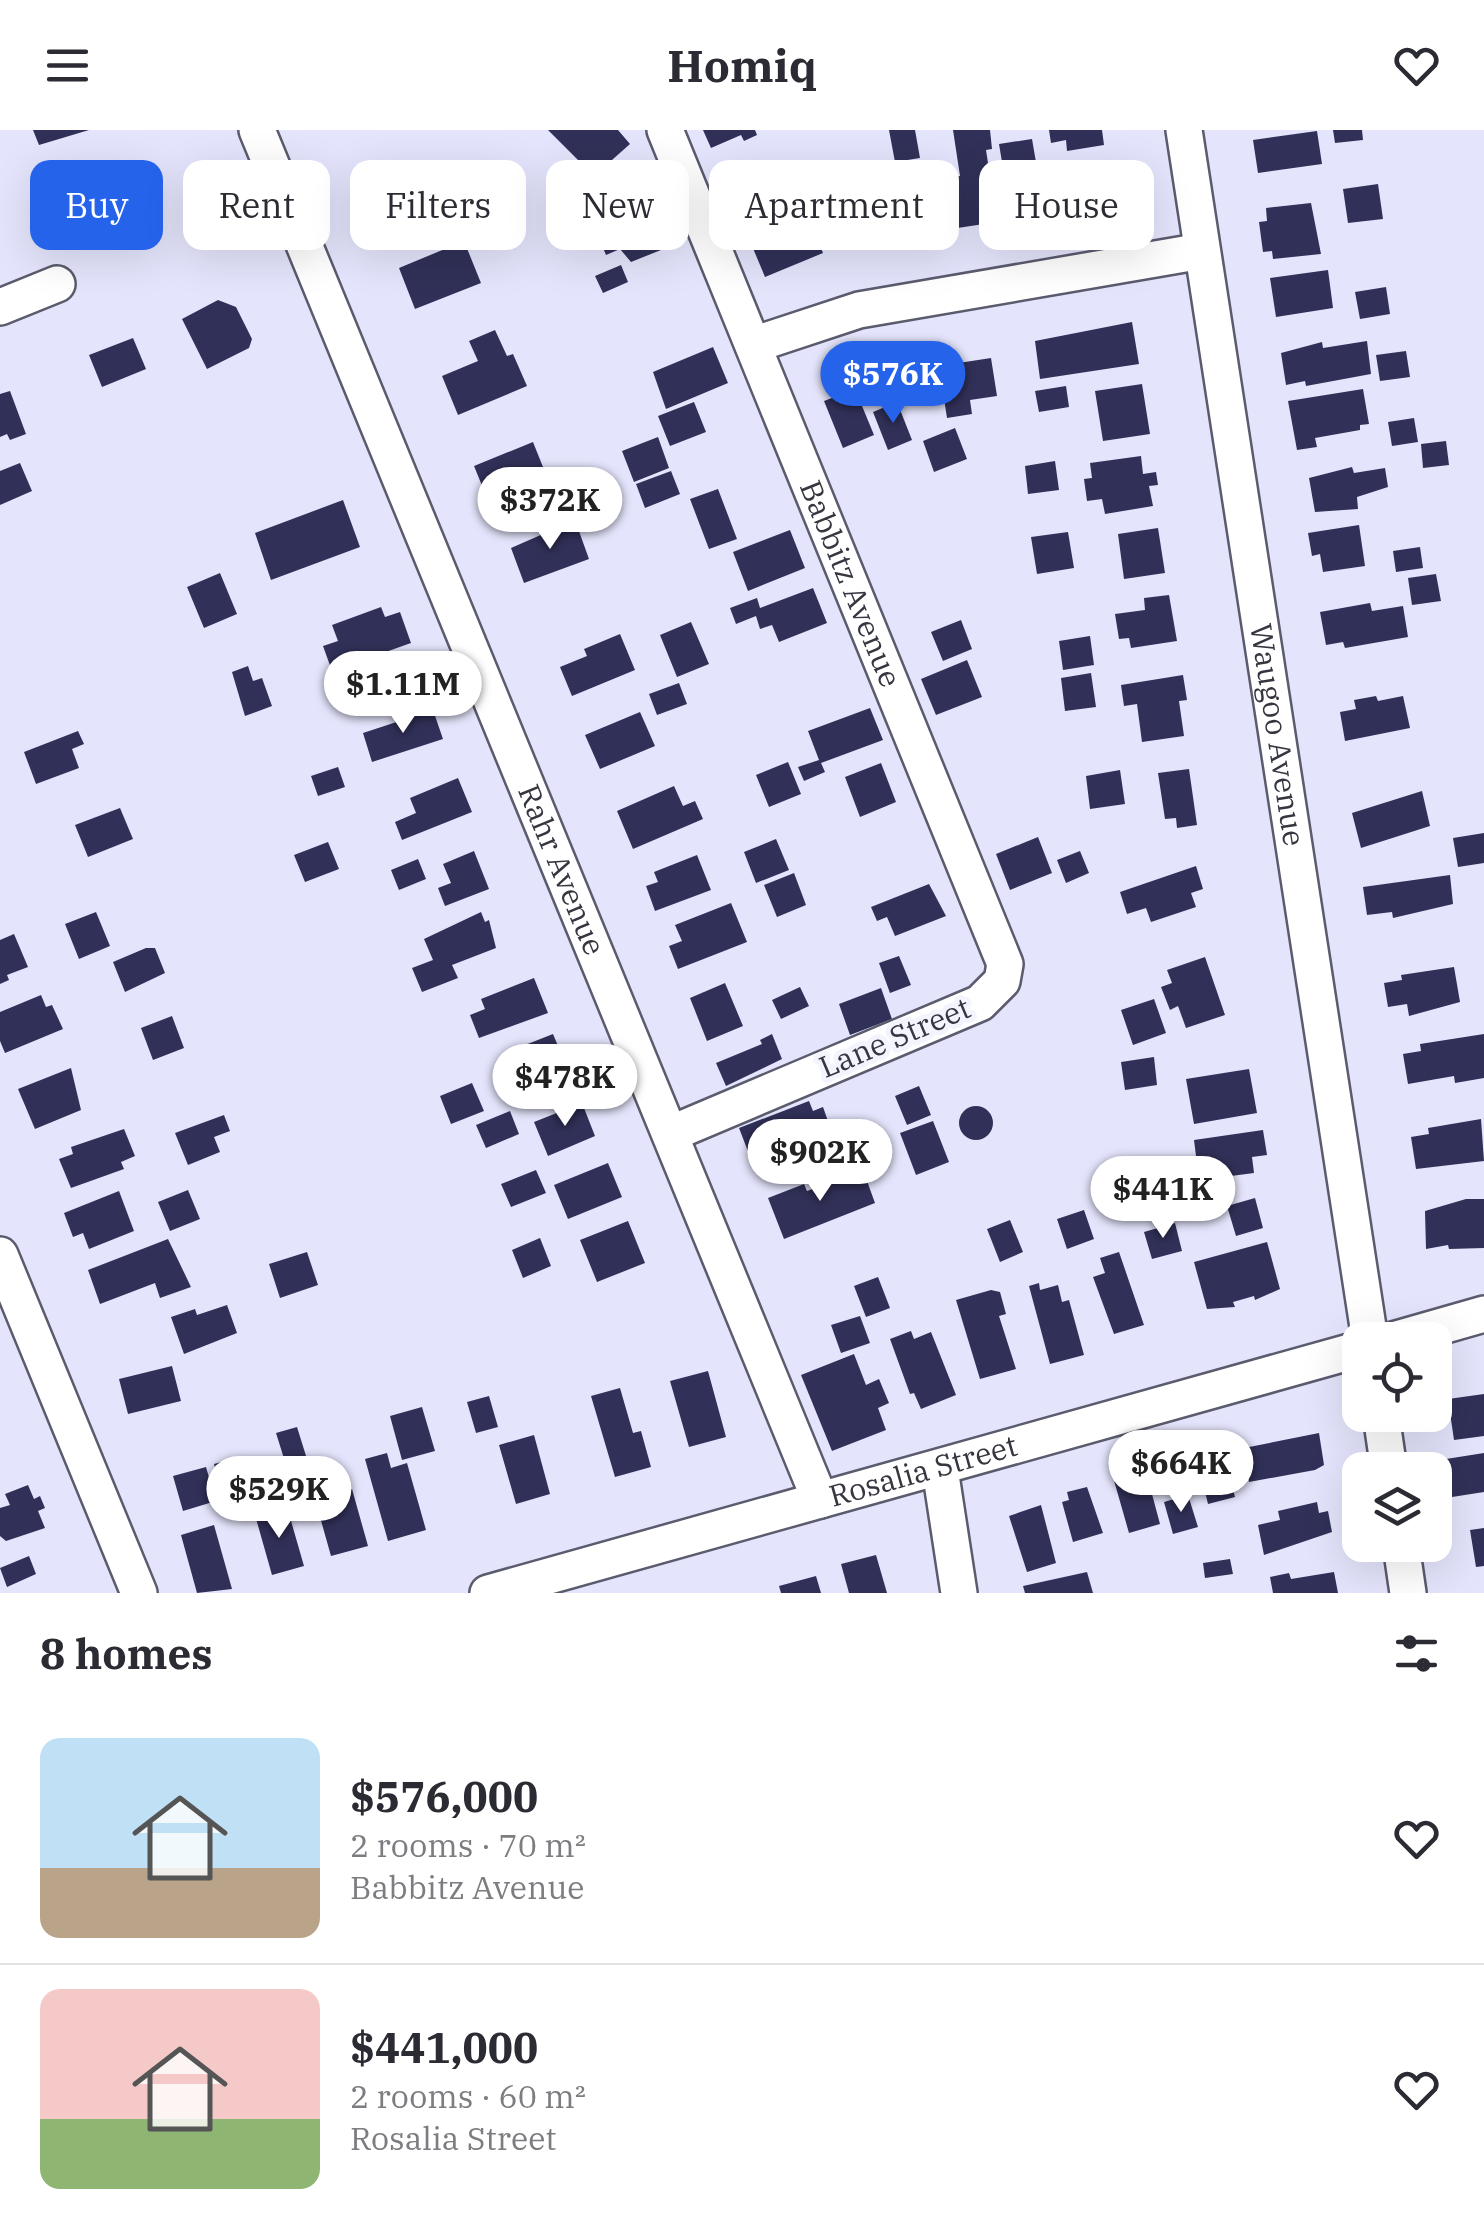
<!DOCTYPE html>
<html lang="en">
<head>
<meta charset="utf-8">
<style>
	body { margin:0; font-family:"IBM Plex Serif",serif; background:#f7f7f7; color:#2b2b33; height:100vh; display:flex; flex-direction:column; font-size:38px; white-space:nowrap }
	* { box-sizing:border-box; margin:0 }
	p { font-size:32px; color:#7c7c81 }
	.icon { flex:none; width:55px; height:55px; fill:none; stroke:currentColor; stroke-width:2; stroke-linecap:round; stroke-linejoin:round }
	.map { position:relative; height:1463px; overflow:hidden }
	.side { display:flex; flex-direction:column; background:#fff; flex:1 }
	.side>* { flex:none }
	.guide { position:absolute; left:30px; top:30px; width:1425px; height:90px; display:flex; gap:20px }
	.controls { position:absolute; left:1342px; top:1192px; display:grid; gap:20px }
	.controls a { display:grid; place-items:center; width:110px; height:110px; border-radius:20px; background:#fff; box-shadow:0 10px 40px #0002; font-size:50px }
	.price { position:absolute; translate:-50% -85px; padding:0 22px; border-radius:35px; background:#fff; color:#222; font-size:32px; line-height:65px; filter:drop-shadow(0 2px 5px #0008) }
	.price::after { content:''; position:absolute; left:50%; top:60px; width:30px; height:22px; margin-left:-15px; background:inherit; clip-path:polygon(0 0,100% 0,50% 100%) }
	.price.active { background:#2563eb; color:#fff }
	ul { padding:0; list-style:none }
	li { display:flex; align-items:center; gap:30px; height:250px; padding:0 40px }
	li+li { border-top:2px solid #e1e1e2 }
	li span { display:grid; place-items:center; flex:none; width:280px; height:200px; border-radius:20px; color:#555 }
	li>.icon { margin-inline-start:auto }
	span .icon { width:120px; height:120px; fill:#fffc; stroke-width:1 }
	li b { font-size:42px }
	h2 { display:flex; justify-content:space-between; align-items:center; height:120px; padding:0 40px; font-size:42px }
	.pill { padding:0 35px; border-radius:20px; background:#fff; box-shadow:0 10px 40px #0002; font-size:35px; line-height:90px }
	.pill.active { background:#2563eb; color:#fff }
	header { display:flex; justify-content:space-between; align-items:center; height:130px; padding:0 40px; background:#fff; font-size:45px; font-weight:800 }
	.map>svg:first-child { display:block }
	.building { fill:#313058 }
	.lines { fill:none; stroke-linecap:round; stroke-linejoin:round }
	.street-casing { stroke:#5b5b6e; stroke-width:40 }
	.street { stroke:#fff; stroke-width:35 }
	.labels { text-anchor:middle; stroke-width:10; stroke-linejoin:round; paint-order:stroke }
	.street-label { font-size:30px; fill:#35363f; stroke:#f3f4fd }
</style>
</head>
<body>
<header><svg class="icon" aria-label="menu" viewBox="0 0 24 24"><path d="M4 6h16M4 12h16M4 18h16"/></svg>Homiq<svg class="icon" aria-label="heart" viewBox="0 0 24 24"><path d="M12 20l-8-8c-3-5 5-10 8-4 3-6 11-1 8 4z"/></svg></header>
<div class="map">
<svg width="1484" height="1463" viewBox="0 0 1484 1463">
	<rect width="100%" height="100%" fill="#e4e5fc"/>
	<path class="building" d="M33 0H89L39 15Z
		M548 0H618L630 14 594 46Z
		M703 0H755L757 5 744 11 741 5 711 18Z
		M889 0H915L920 28 895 32Z
		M953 0H990L992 19 986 20 997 92 951 99 944 48 960 46Z
		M1049 0H1102L1104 15 1067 21 1066 10 1051 13Z
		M1333 0H1362L1363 10 1335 13Z
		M1317 1 1322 34 1258 43 1253 10Z
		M1032 9 1037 38 1004 44 999 14Z
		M1112 41 1114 56 1125 54 1129 81 1064 92 1057 50Z
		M1035 46 1040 78 1008 83 1003 51Z
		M800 53 818 97 813 99 823 123 765 147 737 80Z
		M1378 54 1383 89 1348 93 1343 59Z
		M488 56 503 96 471 109 456 69Z
		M891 56 898 97 882 99 883 109 855 113 847 63Z
		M641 65 644 72 652 68 671 116 631 132 620 119 606 125 601 113 615 108 604 80Z
		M1311 73 1321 124 1273 129 1272 121 1263 122 1259 92 1267 91 1266 78Z
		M464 111 481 153 415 179 399 138Z
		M621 135 628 152 603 163 595 146Z
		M1328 140 1333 178 1276 187 1270 148Z
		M1386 157 1390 184 1360 189 1355 162Z
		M218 170 236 177 252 209 249 218 207 239 182 189Z
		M1132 192 1139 234 1040 249 1035 211Z
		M495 200 507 226 513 224 527 256 458 285 442 246 478 231 469 211Z
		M133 208 146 239 102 257 89 225Z
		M1367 211 1371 244 1306 256 1305 251 1286 255 1281 223 1322 212 1323 218Z
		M713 217 728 253 666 279 653 242Z
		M1406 221 1410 247 1380 251 1376 225Z
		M991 228 997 266 970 270 972 284 947 288 939 236Z
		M1142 254 1150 304 1103 311 1095 261Z
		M1066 256 1069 277 1039 282 1035 261Z
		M855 259 874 305 843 318 824 271Z
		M1363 259 1369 294 1360 295V300L1315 308 1317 317 1297 320 1288 271Z
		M10 261 26 304 10 310 7 304 0 307V264Z
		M694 272 706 302 670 316 658 286Z
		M897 272 912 310 888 320 873 282Z
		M1414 288 1418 312 1392 316 1388 292Z
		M955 298 967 329 934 342 923 311Z
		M658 307 669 338 634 352 622 321Z
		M1446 311 1449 335 1423 338 1421 314Z
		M533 312 551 357 492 380 474 336Z
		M1141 326 1143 344 1156 342 1158 355 1149 356 1153 376 1105 384 1102 369 1087 371 1084 349 1092 348 1090 333Z
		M1055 331 1059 360 1028 364 1025 336Z
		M20 333 32 361 0 375V341Z
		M1352 337 1354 343 1385 338 1388 357 1357 367 1358 379 1315 382 1309 348Z
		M671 341 680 364 645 378 636 354Z
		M718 359 737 409 709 419 690 369Z
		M343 370 360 417 271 450 255 403Z
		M575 390 589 429 524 453 511 418Z
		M1359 395 1365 436 1323 442 1320 424 1312 426 1308 403Z
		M1158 398 1165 443 1124 449 1118 404Z
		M790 400 805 438 748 461 733 422Z
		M1068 402 1074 438 1037 444 1031 407Z
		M1420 417 1423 438 1396 442 1393 421Z
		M220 443 237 484 204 498 187 457Z
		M1436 444 1441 471 1412 475 1408 448Z
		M813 458 827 493 779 512 772 495 760 499 756 486 736 494 730 478 757 468 760 478Z
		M1169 465 1177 511 1131 518 1129 508 1119 509 1115 484 1145 480 1144 468Z
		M1370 473 1372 481 1403 476 1408 507 1345 518 1343 512 1326 515 1320 482Z
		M381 477 385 487 400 482 411 513 332 541 323 516 338 511 332 495Z
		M961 490 972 519 943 531 931 502Z
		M691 492 709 534 677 547 660 505Z
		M620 504 635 540 572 566 560 537 587 526 584 519Z
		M1090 506 1094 535 1063 540 1059 511Z
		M967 530 982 567 936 585 921 549Z
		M248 536 253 551 262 548 272 576 245 586 232 542Z
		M1091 543 1096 577 1065 581 1061 548Z
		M1183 545 1187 570 1179 571 1184 606 1142 612 1137 574 1124 576 1121 555Z
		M679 553 687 574 657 585 649 564Z
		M1376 566 1378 571 1403 566 1410 598 1345 611 1340 582 1356 579 1354 570Z
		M870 578 883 610 821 633 825 642 804 651 798 637 819 630 808 601Z
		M433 580 443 609 372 632 363 603Z
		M640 582 655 616 600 639 585 605Z
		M78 601 84 614 72 619 79 638 36 654 24 622Z
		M788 632 801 664 769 677 756 645Z
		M881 633 896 672 860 687 845 647Z
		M338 637 345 657 318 666 311 646Z
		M1189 639 1197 695 1177 698 1176 688 1165 689 1158 643Z
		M1120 640 1125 674 1090 679 1086 646Z
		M458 648 472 682 402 710 395 692 416 683 410 668Z
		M674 656 683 676 695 671 703 689 633 719 617 681Z
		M1422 661 1430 696 1361 718 1352 683Z
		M120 678 133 709 88 727 75 695Z
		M1484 703V733L1458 737 1453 708Z
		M1038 707 1052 743 1010 760 996 724Z
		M776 709 789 740 756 753 744 722Z
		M328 712 339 739 305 752 294 725Z
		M474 721 489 759 445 776 438 758 451 753 443 734Z
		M1080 721 1089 743 1066 753 1057 730Z
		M697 725 711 760 655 781 646 756 658 752 654 742Z
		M418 729 426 749 399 760 391 740Z
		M1196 736 1203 759 1191 763 1196 777 1151 792 1146 778 1127 784 1120 762Z
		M794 743 806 775 777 787 764 755Z
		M1450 745 1453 774 1393 788 1392 782 1367 785 1363 757Z
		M929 754 946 786 895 806 887 787 877 791 871 777Z
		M731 773 747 812 678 839 669 816 682 811 675 795Z
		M96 782 110 816 79 829 65 794Z
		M481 782 485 792 489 790 496 818 452 835 458 848 422 862 412 838 433 830 424 809Z
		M14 804 28 837 7 845 9 850 0 854V810Z
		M146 818H155L165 843 125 862 113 832Z
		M899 826 911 855 890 863 879 833Z
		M1205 827 1225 885 1186 898 1178 876 1170 880 1161 857 1172 853 1167 840Z
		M1454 837 1460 872 1409 886 1407 874 1388 877 1384 853 1402 850 1401 845Z
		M534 848 548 883 479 908 470 885 485 879 481 869Z
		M725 853 743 896 707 911 690 868Z
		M800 857 809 876 781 889 772 870Z
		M881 858 892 889 850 905 839 874Z
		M41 865 46 877 52 875 63 899 5 923 0 911V882Z
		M1154 869 1166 903 1133 915 1121 880Z
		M172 886 184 918 153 930 141 898Z
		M553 904 571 947 520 967 502 924Z
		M772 904 782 929 726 956 716 933 762 914 760 910Z
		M1484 904V948L1455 953 1454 946 1408 954 1403 924 1421 921 1420 914Z
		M1154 927 1157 955 1125 960 1121 932Z
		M71 938 81 980 35 999 18 959Z
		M1249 939 1257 983 1194 994 1186 949Z
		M472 953 484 981 451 994 440 966Z
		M919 956 931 985 907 995 895 966Z
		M809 971 813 981 823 977 829 994 818 998 824 1013 763 1037 756 1021 749 1024 739 998Z
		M582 973 595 1006 548 1026 534 992Z
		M959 993a17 17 0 1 1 34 0a17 17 0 1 1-34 0Z
		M510 981 519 1004 486 1018 476 995Z
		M224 985 230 1001 214 1007 220 1022 188 1035 175 1003Z
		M1481 989 1484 1031 1416 1039 1411 1007 1429 1004 1428 998Z
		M933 991 949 1032 916 1045 900 1003Z
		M124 999 135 1026 121 1032 124 1039 71 1058 59 1029 73 1024 71 1017Z
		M1263 1000 1267 1025 1252 1027 1254 1043 1200 1050 1199 1041 1191 1042 1189 1027 1196 1026 1194 1010Z
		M608 1033 622 1067 568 1089 554 1055Z
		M536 1040 546 1063 511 1077 501 1054Z
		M863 1040 875 1073 784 1109 768 1068 804 1054 807 1061Z
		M1164 1048 1167 1077 1133 1081 1129 1053Z
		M188 1060 200 1089 170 1101 158 1072Z
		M119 1061 134 1101 89 1119 83 1103 73 1107 64 1083Z
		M1255 1068 1263 1098 1236 1106 1227 1076Z
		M1466 1069H1484V1118L1449 1119 1448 1115 1426 1119 1425 1081Z
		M1084 1080 1094 1109 1067 1119 1057 1089Z
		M1010 1090 1023 1122 1000 1132 987 1099Z
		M628 1091 645 1133 597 1152 580 1110Z
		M1175 1093 1182 1121 1152 1129 1144 1102Z
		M540 1108 551 1136 523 1148 512 1120Z
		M168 1109 191 1157 160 1168 155 1153 100 1174 88 1140Z
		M1267 1112 1280 1159 1255 1170 1254 1166 1233 1172 1235 1177 1207 1179 1194 1132Z
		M307 1122 318 1155 280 1168 269 1134Z
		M1119 1122 1144 1195 1114 1204 1093 1147 1105 1143 1100 1128Z
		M878 1147 890 1178 866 1187 854 1156Z
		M1039 1153 1040 1160 1058 1155 1062 1172 1069 1170 1084 1225 1050 1234 1029 1156Z
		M991 1160 1000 1162 1006 1184 999 1186 1016 1239 980 1249 956 1170Z
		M227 1175 237 1203 184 1224 171 1187 195 1179 197 1185Z
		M860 1186 870 1213 841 1223 831 1195Z
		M911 1201 914 1209 931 1202 956 1265 921 1279 914 1263 910 1264 890 1209Z
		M854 1224 866 1255 879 1249 889 1273 878 1278 886 1300 832 1321 801 1245Z
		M172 1236 181 1271 128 1284 119 1249Z
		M708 1241 726 1307 689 1317 670 1251Z
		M620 1258 633 1303 641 1301 651 1337 615 1347 591 1266Z
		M1484 1264V1306L1454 1310 1448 1269Z
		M489 1266 498 1297 476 1303 467 1272Z
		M422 1277 435 1321 402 1330 390 1286Z
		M297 1297 307 1329 286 1335 276 1303Z
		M1319 1303 1324 1335 1315 1340 1249 1352 1248 1346 1238 1347 1234 1320Z
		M534 1305 550 1364 516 1374 499 1315Z
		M387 1323 391 1338 407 1333 426 1400 388 1411 365 1329Z
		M1484 1323V1362L1452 1367 1446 1329Z
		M237 1328 247 1361 223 1368 214 1334Z
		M1226 1334 1235 1367 1208 1374 1200 1341Z
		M206 1337 216 1371 183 1381 173 1346Z
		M1145 1338 1160 1394 1129 1403 1113 1347Z
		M342 1346 346 1361 352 1359 368 1416 331 1426 311 1355Z
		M28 1355 34 1369 40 1366 45 1378 38 1381 45 1398 6 1411 0 1406V1378L10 1375 5 1364Z
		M1087 1357 1103 1403 1073 1412 1062 1372 1069 1370 1067 1362Z
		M1188 1365 1198 1397 1173 1404 1164 1372Z
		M1317 1372 1319 1383 1328 1381 1332 1402 1264 1425 1258 1395 1280 1390 1278 1381Z
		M1041 1375 1056 1433 1027 1442 1009 1386Z
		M287 1377 304 1436 272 1445 255 1385Z
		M214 1395 232 1459 197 1463 181 1405Z
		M1484 1398V1436L1476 1437 1470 1400Z
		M876 1425 887 1463H849L841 1434Z
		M29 1426 36 1444 7 1457 0 1438Z
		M1230 1429 1233 1444 1205 1448 1203 1433Z
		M1087 1442 1093 1463H1025L1023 1456Z
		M1334 1442 1338 1463H1273L1270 1447 1289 1443 1291 1449Z
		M816 1446 821 1463H781L779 1456Z"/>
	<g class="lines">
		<g class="street-casing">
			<g id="street">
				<path id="s1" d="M257 0 820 1370"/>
				<path id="s2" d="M665 0 1005 834 1002 851 980 873 670 1004"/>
				<path id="s3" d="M1184 0 1370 1210"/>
				<path d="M0 177 57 154"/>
				<path d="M753 215 859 180 1202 121"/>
				<path d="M0 1125 139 1463"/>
				<path d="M1393 1210 1484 1184"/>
				<path d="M1381 1285 1389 1340"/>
				<path d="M940 1339 959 1463"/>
				<path d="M1401 1415 1408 1463"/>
				<path id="s4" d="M488 1463 1360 1219"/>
			</g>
		</g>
		<use href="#street" class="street"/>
	</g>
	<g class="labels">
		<g class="street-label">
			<text dy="10" stroke="none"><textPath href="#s2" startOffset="490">Babbitz Avenue</textPath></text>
			<text dy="10" stroke="none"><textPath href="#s3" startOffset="612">Waugoo Avenue</textPath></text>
			<text dy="10" stroke="none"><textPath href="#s1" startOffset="800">Rahr Avenue</textPath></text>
			<text transform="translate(895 908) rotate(-23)" y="10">Lane Street</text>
			<text dy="10" stroke="none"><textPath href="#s4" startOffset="452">Rosalia Street</textPath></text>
		</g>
	</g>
</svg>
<div class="controls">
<a><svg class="icon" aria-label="locate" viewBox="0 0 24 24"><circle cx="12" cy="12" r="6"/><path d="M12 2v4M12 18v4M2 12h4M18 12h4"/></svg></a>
<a><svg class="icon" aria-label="layers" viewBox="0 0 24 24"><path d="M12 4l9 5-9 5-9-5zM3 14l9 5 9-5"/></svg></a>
</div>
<b class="price active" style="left:893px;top:296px">$576K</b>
<b class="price" style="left:550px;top:422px">$372K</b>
<b class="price" style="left:403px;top:606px">$1.11M</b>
<b class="price" style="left:565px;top:999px">$478K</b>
<b class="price" style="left:820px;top:1074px">$902K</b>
<b class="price" style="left:1163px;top:1111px">$441K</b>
<b class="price" style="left:1181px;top:1385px">$664K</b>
<b class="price" style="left:279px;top:1411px">$529K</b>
<div class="guide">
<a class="pill active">Buy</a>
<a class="pill">Rent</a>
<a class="pill">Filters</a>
<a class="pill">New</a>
<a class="pill">Apartment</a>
<a class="pill">House</a>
</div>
</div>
<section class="side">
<h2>8 homes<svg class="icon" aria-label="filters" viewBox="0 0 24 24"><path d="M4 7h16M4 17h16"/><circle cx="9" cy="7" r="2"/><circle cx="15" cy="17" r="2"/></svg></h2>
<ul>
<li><span style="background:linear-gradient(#bfe0f5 65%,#b9a48a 0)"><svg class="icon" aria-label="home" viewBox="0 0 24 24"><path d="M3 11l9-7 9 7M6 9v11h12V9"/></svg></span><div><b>$576,000</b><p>2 rooms · 70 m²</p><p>Babbitz Avenue</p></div><svg class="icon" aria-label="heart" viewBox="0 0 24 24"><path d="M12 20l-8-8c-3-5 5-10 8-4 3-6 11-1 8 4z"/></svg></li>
<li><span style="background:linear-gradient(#f6c9c9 65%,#8fb573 0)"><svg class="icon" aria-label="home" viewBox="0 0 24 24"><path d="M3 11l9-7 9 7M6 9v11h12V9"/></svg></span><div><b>$441,000</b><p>2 rooms · 60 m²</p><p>Rosalia Street</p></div><svg class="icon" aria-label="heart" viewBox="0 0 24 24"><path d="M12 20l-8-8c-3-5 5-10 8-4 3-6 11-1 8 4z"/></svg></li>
</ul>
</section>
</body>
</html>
